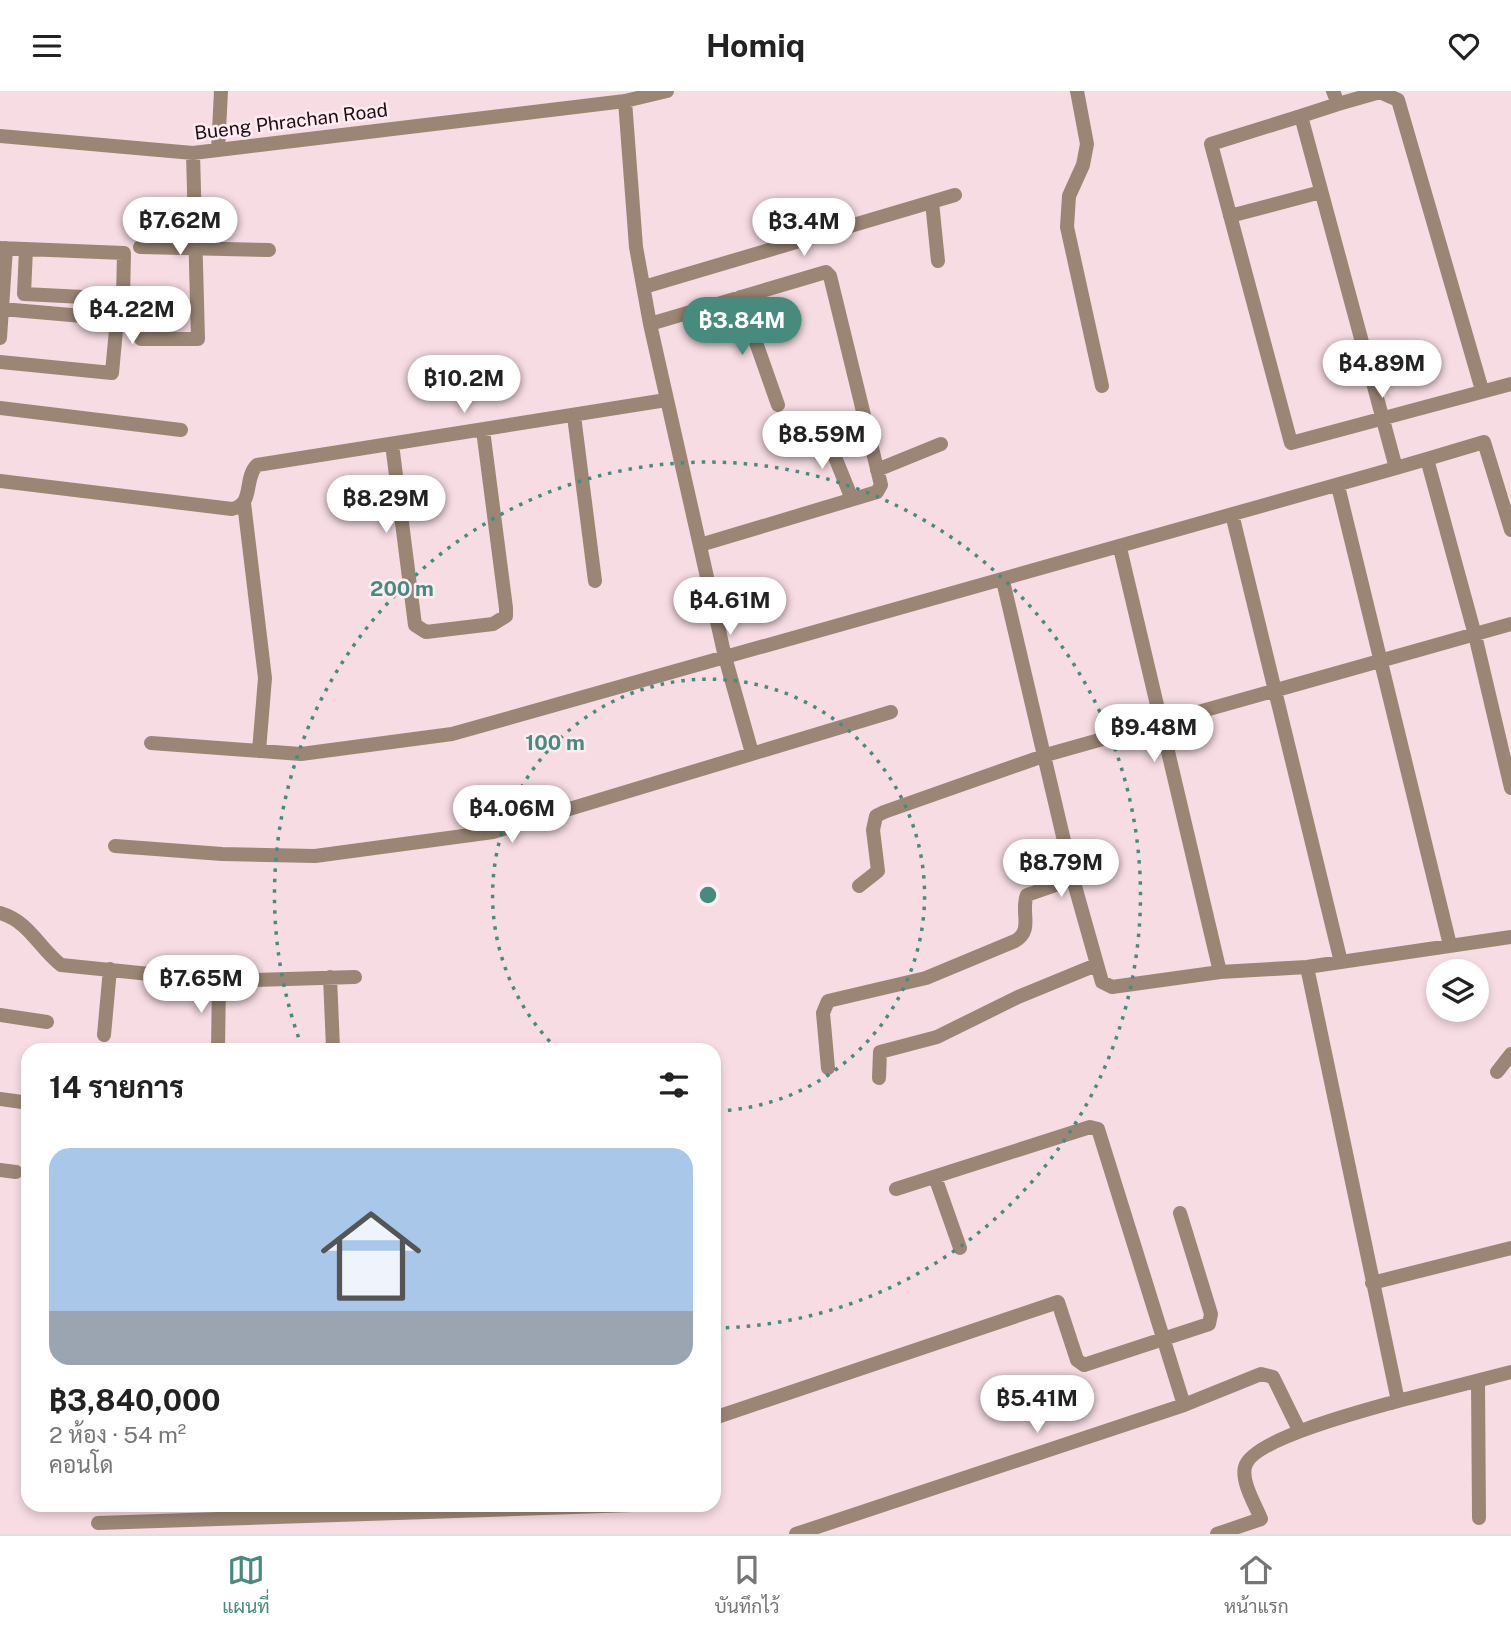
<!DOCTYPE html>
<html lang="th">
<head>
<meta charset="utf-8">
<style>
	body { margin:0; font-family:"Public Sans",Sarabun,sans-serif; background:#f2f2f2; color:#222; height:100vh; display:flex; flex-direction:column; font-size:26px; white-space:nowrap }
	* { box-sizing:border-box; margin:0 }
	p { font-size:23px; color:#767676 }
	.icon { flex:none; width:38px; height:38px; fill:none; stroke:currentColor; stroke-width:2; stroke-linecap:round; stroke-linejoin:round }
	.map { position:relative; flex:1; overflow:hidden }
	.side { position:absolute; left:21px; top:952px; width:700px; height:469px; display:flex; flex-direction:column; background:#fff; border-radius:21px; box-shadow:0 4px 10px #0003 }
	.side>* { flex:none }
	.buttons { position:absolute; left:1426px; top:868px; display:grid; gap:14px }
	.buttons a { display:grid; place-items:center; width:63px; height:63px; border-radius:50%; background:#fff; box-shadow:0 4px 10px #0003; font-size:35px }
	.price { position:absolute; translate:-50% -60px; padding:0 16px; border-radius:24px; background:#fff; color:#222; font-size:23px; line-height:46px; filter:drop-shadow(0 2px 4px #0008) }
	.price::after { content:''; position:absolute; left:50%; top:42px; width:21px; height:16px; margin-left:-10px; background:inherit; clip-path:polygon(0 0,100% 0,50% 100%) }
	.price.current { background:#478b7e; color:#fff }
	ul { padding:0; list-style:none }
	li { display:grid; align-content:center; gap:14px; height:371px; padding:0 28px }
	li span { display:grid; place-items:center; height:217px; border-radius:21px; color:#555 }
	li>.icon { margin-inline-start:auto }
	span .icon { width:126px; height:126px; fill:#fffc; stroke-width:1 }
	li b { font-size:30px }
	h2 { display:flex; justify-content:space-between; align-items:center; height:84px; padding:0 28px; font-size:30px }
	header { display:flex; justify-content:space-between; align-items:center; height:91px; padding:0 28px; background:#fff; font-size:32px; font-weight:700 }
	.dock { display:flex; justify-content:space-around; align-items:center; height:98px; border-top:2px solid #e0e0e0; background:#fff; font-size:19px; color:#767676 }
	.dock a { display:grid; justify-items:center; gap:4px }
	.dock .current { color:#478b7e }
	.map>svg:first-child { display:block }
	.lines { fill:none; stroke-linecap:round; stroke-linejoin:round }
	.minor { stroke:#9b8675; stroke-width:14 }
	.ring { fill:none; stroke:#478b7e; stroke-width:3.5; stroke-dasharray:3.5 7 }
	.labels { text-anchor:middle; stroke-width:5; stroke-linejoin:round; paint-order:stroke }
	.street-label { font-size:19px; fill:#230c14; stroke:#fbedf1 }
	.centre { fill:#478b7e; stroke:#fbedf1; stroke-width:3.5 }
	.ring-label { font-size:21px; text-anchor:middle; font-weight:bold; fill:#478b7e; stroke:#fbedf1; stroke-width:5; stroke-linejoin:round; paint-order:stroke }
</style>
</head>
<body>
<header><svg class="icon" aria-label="menu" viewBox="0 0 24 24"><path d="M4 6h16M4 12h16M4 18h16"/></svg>Homiq<svg class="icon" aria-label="heart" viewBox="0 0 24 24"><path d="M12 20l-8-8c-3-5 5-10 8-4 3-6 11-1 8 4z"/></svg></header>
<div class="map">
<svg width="1511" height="1443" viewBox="0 0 1511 1443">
	<rect width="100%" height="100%" fill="#f7dce3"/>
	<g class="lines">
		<path class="minor" d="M1077 0 1087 53 1083 74 1069 105 1067 136 1102 295
			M1333 0 1338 13 1301 25 1396 377 1427 368 1475 544 1511 697
			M625 10 636 156 650 233 725 566 752 662
			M1338 13 1380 1 1398 9 1482 299
			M1301 25 1211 53 1291 352 1511 293
			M0 45 193 62 625 10 667 0
			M218 59 221 0
			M932 111 938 170
			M1230 125 1321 101
			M140 156 269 159
			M0 157 124 162 123 208 24 203 26 158
			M644 196 955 104
			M740 206 778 314
			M650 233 826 181 830 185 881 394 877 401 700 454
			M0 247 6 157
			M141 248H198L193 62
			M0 271 112 282 117 228 2 218
			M0 317 181 339
			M574 325 595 490
			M824 339 852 408
			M392 353 415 534 426 541 493 533 506 525V517L483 339
			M1427 368 1484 351 1511 439
			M877 379 941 353
			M0 390 232 418C255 413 243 388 257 374L666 309
			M1338 395 1450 854
			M244 412 265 587 259 660
			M1232 423 1341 871
			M1120 457 1220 881
			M1003 490 1073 788 1102 891 1112 896 1220 881 1307 876
			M151 652 301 663 452 643 1396 377
			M115 755 222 763 315 765 493 741 891 621
			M859 795 878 780 873 739 876 725 884 721 1046 664 1511 533
			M0 822C30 831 38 856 61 874L219 890 355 886
			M330 886 333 957
			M0 924 47 931
			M104 944 110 878
			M218 959 219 890
			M828 977 823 922 828 910 926 887 1015 850C1034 839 1020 821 1027 804L1073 788
			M1497 981 1511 963
			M879 987 880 961 937 946 1018 906 1096 874
			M0 1008 22 1011
			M0 1079 16 1081
			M935 1086 960 1157
			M896 1098 1090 1036 1098 1038 1184 1314
			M1372 1192 1511 1157
			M1478 1291 1479 1427
			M1398 1310 1511 1281
			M714 1327 1058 1211 1077 1269 1084 1274 1209 1233 1211 1223 1180 1122
			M98 1432 633 1414
			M796 1443 1184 1314 1261 1283 1273 1286 1299 1339
			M1217 1443 1261 1428C1256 1415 1241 1391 1245 1376 1251 1348 1370 1318 1398 1310L1307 876 1511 846"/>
	</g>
	<g class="ring">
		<path d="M557 958A216 216 0 1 1 716 1020"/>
		<path d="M302 956A433 433 0 1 1 716 1237"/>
	</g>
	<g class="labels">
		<g class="street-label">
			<text transform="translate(291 30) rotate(-7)" y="7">Bueng Phrachan Road</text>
		</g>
	</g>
	<circle cx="708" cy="804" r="10" class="centre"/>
	<g class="ring-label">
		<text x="402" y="505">200 m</text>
		<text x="555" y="659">100 m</text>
	</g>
</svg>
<div class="buttons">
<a><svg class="icon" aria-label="layers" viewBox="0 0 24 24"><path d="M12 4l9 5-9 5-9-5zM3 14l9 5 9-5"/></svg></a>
</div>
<b class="price" style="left:180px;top:166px">฿7.62M</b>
<b class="price" style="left:804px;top:167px">฿3.4M</b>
<b class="price" style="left:132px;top:255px">฿4.22M</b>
<b class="price current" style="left:742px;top:266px">฿3.84M</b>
<b class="price" style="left:1382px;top:309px">฿4.89M</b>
<b class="price" style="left:464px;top:324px">฿10.2M</b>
<b class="price" style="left:822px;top:380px">฿8.59M</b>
<b class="price" style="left:386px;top:444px">฿8.29M</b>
<b class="price" style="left:730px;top:546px">฿4.61M</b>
<b class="price" style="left:1154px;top:673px">฿9.48M</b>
<b class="price" style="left:512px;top:754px">฿4.06M</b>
<b class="price" style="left:1061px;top:808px">฿8.79M</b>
<b class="price" style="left:201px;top:924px">฿7.65M</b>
<b class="price" style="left:1037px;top:1344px">฿5.41M</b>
<section class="side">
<h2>14 รายการ<svg class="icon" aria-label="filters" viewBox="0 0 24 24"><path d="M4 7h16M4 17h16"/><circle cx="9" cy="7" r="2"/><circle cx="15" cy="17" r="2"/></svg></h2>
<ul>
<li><span style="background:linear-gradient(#a9c7e8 75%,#9aa5b1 0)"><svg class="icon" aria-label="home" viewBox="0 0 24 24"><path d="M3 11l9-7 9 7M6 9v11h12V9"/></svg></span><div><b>฿3,840,000</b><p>2 ห้อง · 54 m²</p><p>คอนโด</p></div></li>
</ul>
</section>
</div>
<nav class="dock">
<a class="current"><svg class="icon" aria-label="map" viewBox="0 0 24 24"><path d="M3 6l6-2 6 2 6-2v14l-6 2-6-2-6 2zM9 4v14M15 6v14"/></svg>แผนที่</a>
<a><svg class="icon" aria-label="saved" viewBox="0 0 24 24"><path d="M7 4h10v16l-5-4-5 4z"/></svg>บันทึกไว้</a>
<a><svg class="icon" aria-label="home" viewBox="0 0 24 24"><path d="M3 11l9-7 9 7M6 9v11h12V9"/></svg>หน้าแรก</a>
</nav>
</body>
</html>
